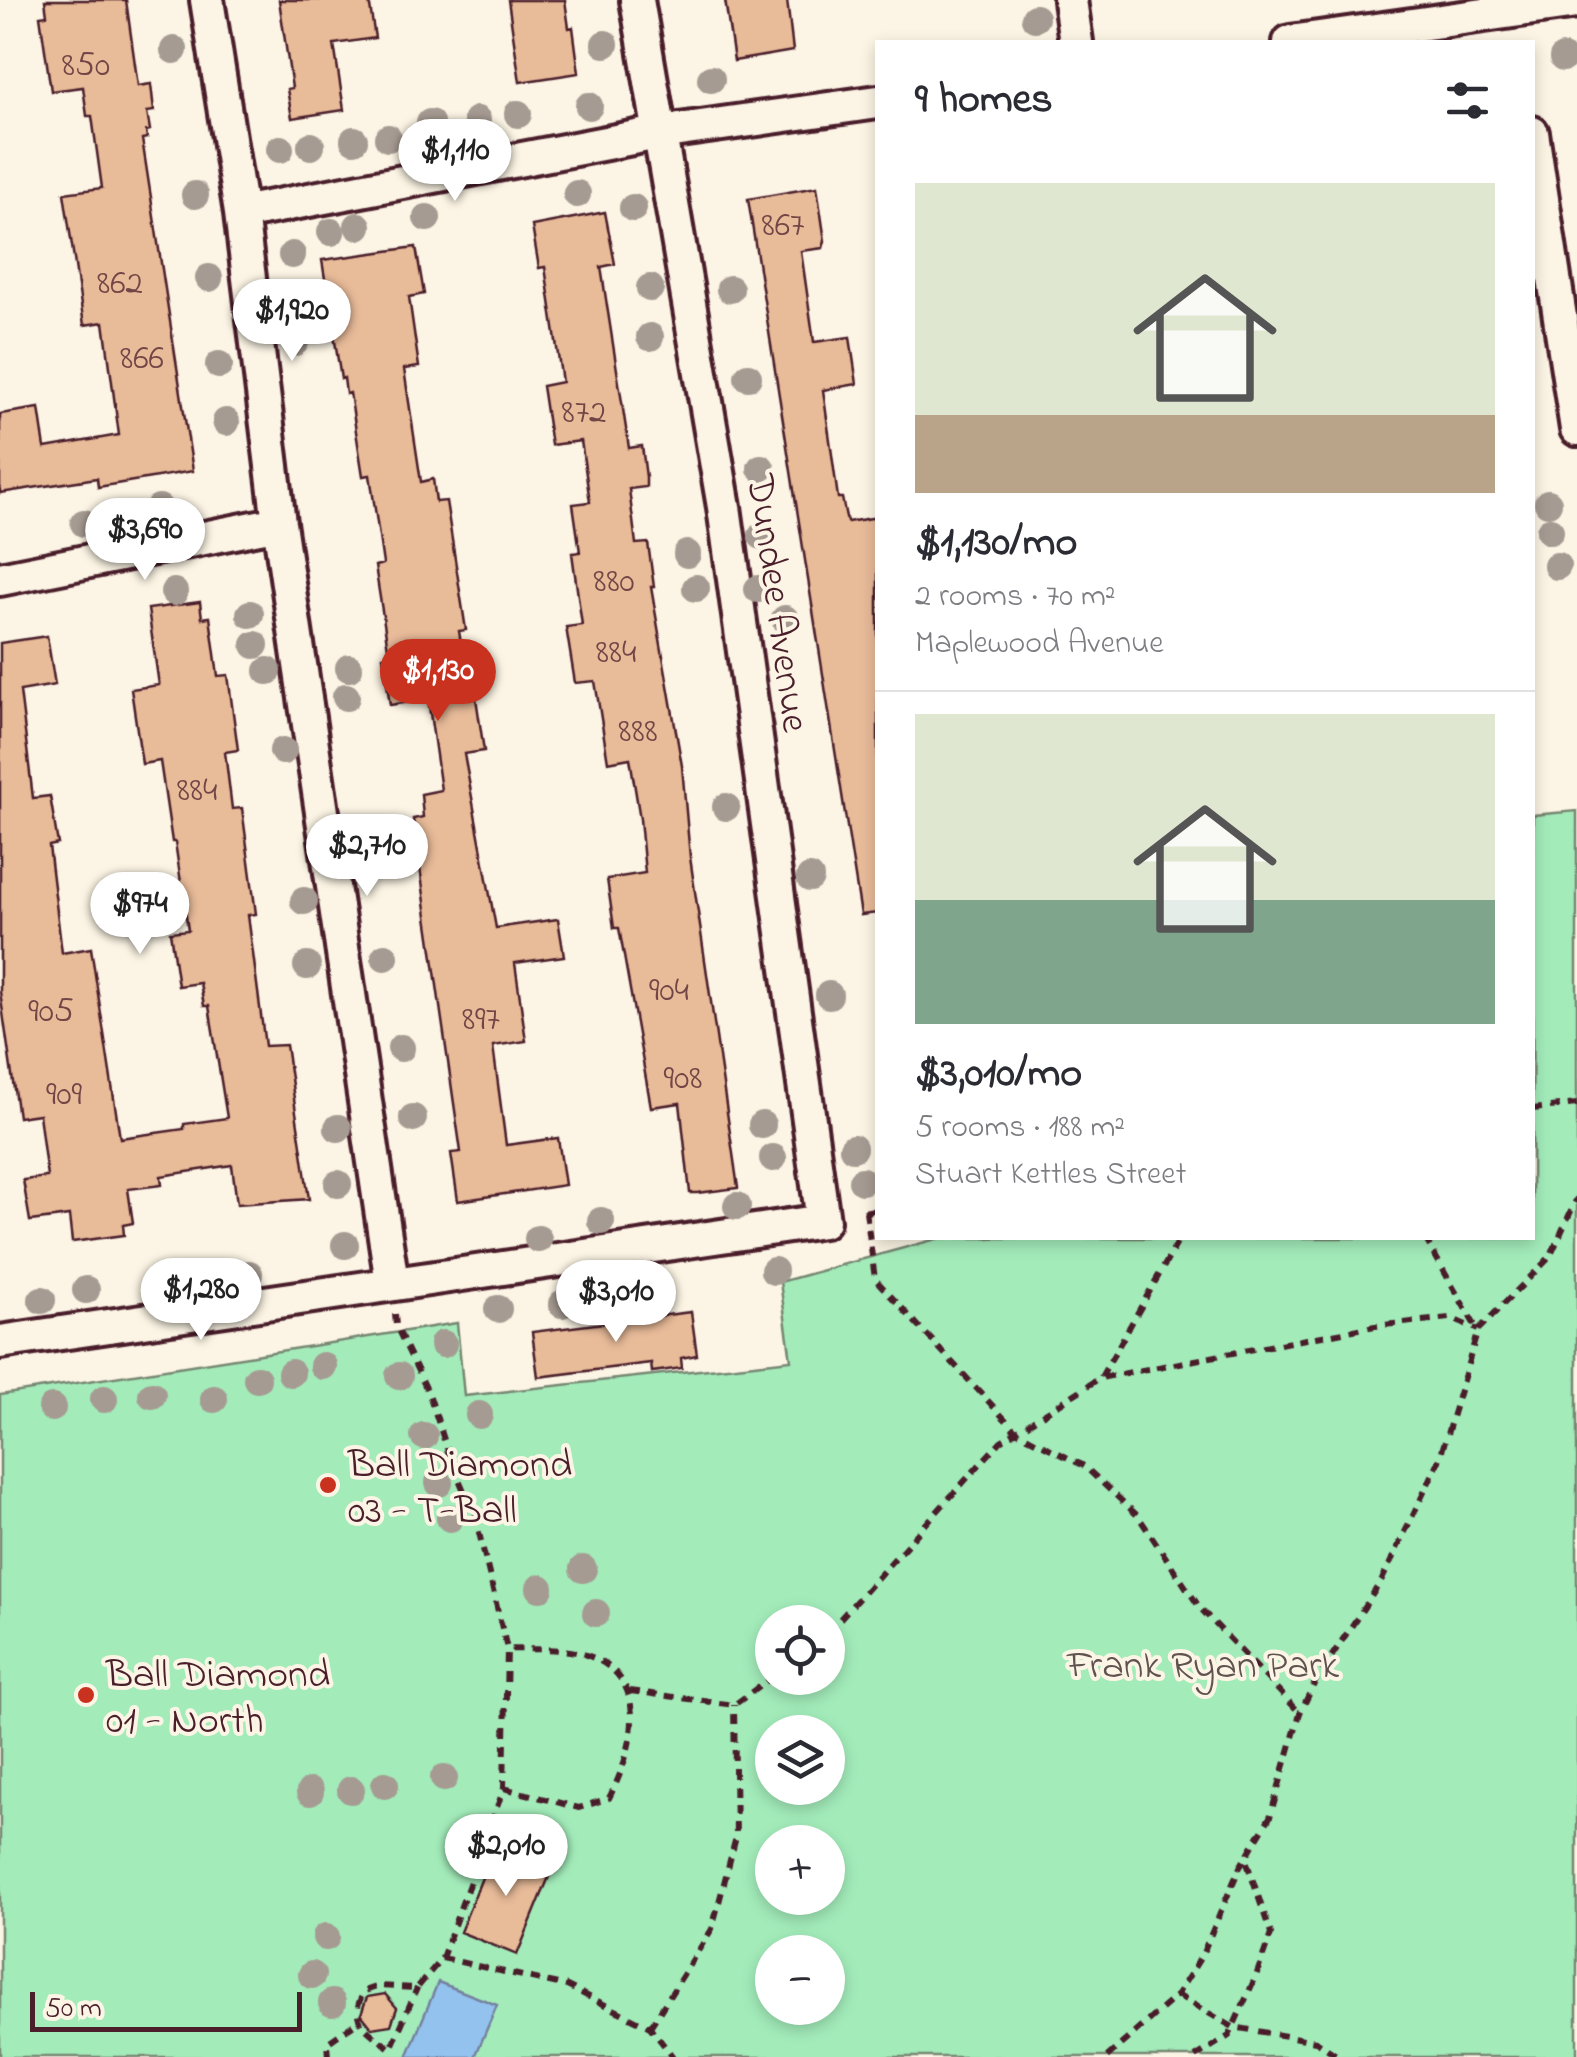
<!DOCTYPE html>
<html lang="en">
<head>
<meta charset="utf-8">
<style>
	body { margin:0; font-family:"Indie Flower",sans-serif; background:#f2f2f3; color:#2b2b33; height:100vh; display:flex; flex-direction:column; font-size:38px; white-space:nowrap }
	* { box-sizing:border-box; margin:0 }
	p { font-size:32px; color:#7c7c81 }
	.icon { flex:none; width:55px; height:55px; fill:none; stroke:currentColor; stroke-width:2; stroke-linecap:round; stroke-linejoin:round }
	.map { position:relative; flex:1; overflow:hidden }
	.sheet { position:absolute; left:875px; top:40px; width:660px; height:1200px; display:flex; flex-direction:column; background:#fff; border-radius:0px; box-shadow:0 5px 15px #0003 }
	.sheet>* { flex:none }
	.fabs { position:absolute; left:755px; top:1605px; display:grid; gap:20px }
	.fabs a { display:grid; place-items:center; width:90px; height:90px; border-radius:50%; background:#fff; box-shadow:0 5px 15px #0003; font-size:50px }
	.scale { position:absolute; left:30px; bottom:25px; width:272px; box-sizing:border-box; padding-left:10px; border:5px solid #4a1f2b; border-top:0; font-size:28px; line-height:35px; white-space:nowrap; color:#4a1f2b; -webkit-text-stroke:8px #fcf5e5; paint-order:stroke }
	.price { position:absolute; translate:-50% -85px; padding:0 22px; border-radius:35px; background:#fff; color:#222; font-size:32px; line-height:65px; filter:drop-shadow(0 2px 5px #0008) }
	.price::after { content:''; position:absolute; left:50%; top:60px; width:30px; height:22px; margin-left:-15px; background:inherit; clip-path:polygon(0 0,100% 0,50% 100%) }
	.price.active { background:#c8321e; color:#fff }
	ul { padding:0; list-style:none }
	li { display:grid; align-content:center; gap:20px; height:530px; padding:0 40px }
	li+li { border-top:2px solid #e1e1e2 }
	li span { display:grid; place-items:center; height:310px; border-radius:0px; color:#555 }
	li>.icon { margin-inline-start:auto }
	span .icon { width:180px; height:180px; fill:#fffc; stroke-width:1 }
	li b { font-size:42px }
	h2 { display:flex; justify-content:space-between; align-items:center; height:120px; padding:0 40px; font-size:42px }
	.map>svg:first-child { display:block }
	.green { fill:#a3ecba; stroke:#768672; stroke-width:2.5; fill-rule:evenodd }
	.water { fill:#92c2ed; stroke:#75819f; stroke-width:2.5 }
	.building { fill:#e8bb99; stroke:#4a1f2b; stroke-width:2.5 }
	.lines { fill:none; stroke-linecap:round; stroke-linejoin:round }
	.minor-casing { stroke:#4a1f2b; stroke-width:40 }
	.path { stroke:#4a1f2b; stroke-width:6; stroke-dasharray:10 8; stroke-linecap:butt }
	.minor { stroke:#fcf5e5; stroke-width:32 }
	.tree { fill:#a69b92 }
	.poi-dot { fill:#c8321e; stroke:#fcf5e5; stroke-width:4 }
	.labels { text-anchor:middle; stroke-width:8; stroke-linejoin:round; paint-order:stroke }
	.number-label { font-size:35px; fill:#724646 }
	.street-label { font-size:40px; fill:#4a1f2b; stroke:#fcf5e5 }
	.poi-label { font-size:40px; fill:#4a1f2b; stroke:#fcf5e5; text-anchor:start }
	.park-label { font-size:40px; fill:#60524f; stroke:#fcf5e5 }
</style>
</head>
<body>
<div class="map">
<svg width="1577" height="2057" viewBox="0 0 1577 2057">
	<rect width="100%" height="100%" fill="#fcf5e5"/>
	<filter id="ink" filterUnits="userSpaceOnUse"><feTurbulence type="fractalNoise" baseFrequency=".01" numOctaves="2"/><feDisplacementMap in="SourceGraphic" scale="20" xChannelSelector="R" yChannelSelector="G"/><feConvolveMatrix kernelMatrix="1 2 1 2 8 2 1 2 1" color-interpolation-filters="sRGB"/></filter>
	<g filter="url(#ink)">
		<path class="green" d="M1577 811V2057H0V1395L457 1323 464 1396 791 1360 780 1282 940 1238H1532L1533 815ZM772 1622H828V1678H772ZM772 1732H828V1788H772ZM772 1842H828V1898H772ZM772 1952H828V2008H772Z"/>
		<path class="water" d="M438 1982 497 2005 475 2057H407Z"/>
		<path class="building" d="M45 0H126L138 86 151 84 154 111 147 112 150 130 146 131 147 138 142 139 193 471 98 487 97 478 0 493V414L39 408 45 448 119 435 104 322 84 325 64 193 102 188 92 116H87L83 87 51 91 40 16 47 15Z
			M279 0H369L375 38 334 44 344 110 292 118 287 89 292 88Z
			M508 0H565L569 28 573 27 579 73 520 82Z
			M725 0H787L793 51 734 61Z
			M817 187 825 241 823 248 801 251 814 342 850 337 857 384 823 390 838 498H842L847 522 878 517V913L861 915 748 199Z
			M605 212 615 264 601 267 619 383 629 448 642 446 646 477V487L629 489 636 544 648 543 654 587H651L682 766 690 857 738 1188 697 1193H690L680 1103 651 1107 619 928H614L607 879 645 873 640 819 630 758 608 762 595 681 575 683 566 627 582 625 572 553 580 552 573 504 590 502 581 441 551 445 542 386 562 382 545 267 539 268 532 226Z
			M416 247 424 294 409 297 419 367 404 369 421 482 433 479 436 502 446 501 466 630 459 631 470 699 476 698 484 751 464 754 496 928 558 919 564 956 515 963 526 1041 493 1046 506 1145 558 1138 565 1185 458 1201 451 1153 461 1152 413 819 423 817 421 794 441 790 428 699 390 705 383 656 389 655 375 566 383 564 370 475 363 476 350 393 346 394 344 378 341 379 322 260Z
			M200 602 202 618 210 617 218 676 228 675 238 750 225 752 232 809 242 808 256 914 248 915 265 1046 286 1045 309 1199 237 1204 232 1165 161 1176 162 1185 128 1189 133 1223 123 1225 124 1235 72 1242 69 1216 30 1221 23 1180 47 1177 39 1114 18 1117 0 992V643L47 636 55 685 20 691 33 798 50 796 58 844 49 846 62 953 91 948 120 1138 184 1129V1124L227 1118 209 1006H204L200 983 178 986 170 932 188 930 175 842H172L160 761 142 764 131 689 159 685 148 609Z
			M691 1312 697 1355 681 1358 682 1368 652 1372 651 1363 538 1377 532 1332Z
			M496 1843 553 1867 517 1955 460 1932Z
			M385 1994 397 2008 391 2025 372 2028 361 2014 367 1997Z"/>
		<g class="lines">
			<g class="minor-casing">
				<path id="minor" d="M207 0 241 213 279 523 392 1283
					M1070 0 1076 42
					M1290 42 1577 2
					M1532 133 1577 429
					M241 213 658 133 878 102
					M0 579 279 523
					M0 1342 823 1221 724 507 637 0"/>
			</g>
			<path class="path" d="M1532 1109 1577 1104
				M866 1211 875 1279 1016 1431 1084 1466 1138 1516 1200 1608 1300 1713
				M864 1212 878 1209
				M1425 1238 1477 1329
				M395 1314 396 1326 429 1394 451 1461 475 1516 507 1649 504 1788 442 1958 417 1988 379 1986 365 1991C345 2021 369 2031 391 2049L417 1988
				M1101 1377 1180 1238
				M828 1632 1001 1441 1100 1378 1375 1326 1450 1318 1478 1330
				M630 1691 734 1705 772 1677
				M504 1788 579 1808 609 1798C638 1742 653 1666 570 1651 550 1648 527 1650 507 1649
				M442 1958 567 1986 650 2027 673 2057
				M1177 1995 1233 2027 1316 2041 1339 2057
				M650 2027 712 1929 736 1837 734 1705
				M328 2057 327 2043 357 2022
				M1107 2057 1177 1995 1202 1955 1240 1867 1270 1817 1300 1713 1316 1680 1382 1580 1439 1461 1478 1330 1550 1257 1577 1198
				M1195 2057 1229 2036 1256 1976 1271 1934 1246 1860"/>
			<use href="#minor" class="minor"/>
		</g>
		<g class="tree">
			<circle cx="1035" cy="18" r="14"/>
			<circle cx="605" cy="44" r="14"/>
			<circle cx="174" cy="50" r="14"/>
			<circle cx="1563" cy="58" r="14"/>
			<circle cx="711" cy="79" r="14"/>
			<circle cx="589" cy="106" r="14"/>
			<circle cx="518" cy="114" r="14"/>
			<circle cx="477" cy="120" r="14"/>
			<circle cx="430" cy="123" r="14"/>
			<circle cx="388" cy="138" r="14"/>
			<circle cx="354" cy="140" r="14"/>
			<circle cx="311" cy="146" r="14"/>
			<circle cx="280" cy="149" r="14"/>
			<circle cx="577" cy="194" r="14"/>
			<circle cx="195" cy="195" r="14"/>
			<circle cx="633" cy="208" r="14"/>
			<circle cx="427" cy="218" r="14"/>
			<circle cx="358" cy="226" r="14"/>
			<circle cx="331" cy="232" r="14"/>
			<circle cx="292" cy="255" r="14"/>
			<circle cx="209" cy="278" r="14"/>
			<circle cx="650" cy="288" r="14"/>
			<circle cx="730" cy="289" r="14"/>
			<circle cx="650" cy="337" r="14"/>
			<circle cx="295" cy="342" r="14"/>
			<circle cx="219" cy="365" r="14"/>
			<circle cx="748" cy="377" r="14"/>
			<circle cx="226" cy="422" r="14"/>
			<circle cx="761" cy="468" r="14"/>
			<circle cx="1548" cy="503" r="14"/>
			<circle cx="159" cy="508" r="14"/>
			<circle cx="84" cy="523" r="14"/>
			<circle cx="1550" cy="531" r="14"/>
			<circle cx="762" cy="536" r="14"/>
			<circle cx="687" cy="554" r="14"/>
			<circle cx="1557" cy="566" r="14"/>
			<circle cx="696" cy="588" r="14"/>
			<circle cx="758" cy="589" r="14"/>
			<circle cx="174" cy="592" r="14"/>
			<circle cx="250" cy="614" r="14"/>
			<circle cx="785" cy="619" r="14"/>
			<circle cx="255" cy="645" r="14"/>
			<circle cx="349" cy="668" r="14"/>
			<circle cx="268" cy="671" r="14"/>
			<circle cx="346" cy="697" r="14"/>
			<circle cx="283" cy="751" r="14"/>
			<circle cx="726" cy="807" r="14"/>
			<circle cx="810" cy="878" r="14"/>
			<circle cx="304" cy="901" r="14"/>
			<circle cx="385" cy="957" r="14"/>
			<circle cx="307" cy="966" r="14"/>
			<circle cx="829" cy="995" r="14"/>
			<circle cx="401" cy="1048" r="14"/>
			<circle cx="413" cy="1118" r="14"/>
			<circle cx="762" cy="1125" r="14"/>
			<circle cx="338" cy="1128" r="14"/>
			<circle cx="853" cy="1148" r="14"/>
			<circle cx="773" cy="1158" r="14"/>
			<circle cx="862" cy="1181" r="14"/>
			<circle cx="338" cy="1184" r="14"/>
			<circle cx="737" cy="1206" r="14"/>
			<circle cx="601" cy="1221" r="14"/>
			<circle cx="538" cy="1239" r="14"/>
			<circle cx="345" cy="1245" r="14"/>
			<circle cx="774" cy="1271" r="14"/>
			<circle cx="249" cy="1274" r="14"/>
			<circle cx="211" cy="1283" r="14"/>
			<circle cx="86" cy="1290" r="14"/>
			<circle cx="42" cy="1300" r="14"/>
			<circle cx="562" cy="1304" r="14"/>
			<circle cx="594" cy="1306" r="14"/>
			<circle cx="498" cy="1309" r="14"/>
			<circle cx="443" cy="1344" r="14"/>
			<circle cx="323" cy="1366" r="14"/>
			<circle cx="291" cy="1373" r="14"/>
			<circle cx="399" cy="1376" r="14"/>
			<circle cx="257" cy="1379" r="14"/>
			<circle cx="152" cy="1395" r="14"/>
			<circle cx="104" cy="1399" r="14"/>
			<circle cx="214" cy="1399" r="14"/>
			<circle cx="52" cy="1408" r="14"/>
			<circle cx="479" cy="1415" r="14"/>
			<circle cx="424" cy="1436" r="14"/>
			<circle cx="439" cy="1483" r="14"/>
			<circle cx="450" cy="1518" r="14"/>
			<circle cx="583" cy="1569" r="14"/>
			<circle cx="540" cy="1588" r="14"/>
			<circle cx="596" cy="1613" r="14"/>
			<circle cx="444" cy="1778" r="14"/>
			<circle cx="385" cy="1785" r="14"/>
			<circle cx="351" cy="1790" r="14"/>
			<circle cx="310" cy="1792" r="14"/>
			<circle cx="326" cy="1937" r="14"/>
			<circle cx="312" cy="1975" r="14"/>
			<circle cx="332" cy="2003" r="14"/>
		</g>
	</g>
	<g class="poi-dot">
		<circle cx="328" cy="1485" r="10"/>
		<circle cx="86" cy="1695" r="10"/>
	</g>
	<g class="labels">
		<g class="number-label">
			<text x="86" y="75">850</text>
			<text x="783" y="235">867</text>
			<text x="120" y="293">862</text>
			<text x="142" y="368">866</text>
			<text x="584" y="422">872</text>
			<text x="614" y="591">880</text>
			<text x="616" y="662">884</text>
			<text x="638" y="741">888</text>
			<text x="197" y="800">884</text>
			<text x="669" y="1000">904</text>
			<text x="51" y="1021">905</text>
			<text x="481" y="1029">897</text>
			<text x="683" y="1088">908</text>
			<text x="64" y="1104">909</text>
		</g>
		<g class="street-label">
			<text transform="translate(780 603) rotate(82)" y="14">Dundee Avenue</text>
		</g>
		<g class="poi-label">
			<text x="348" y="1476">Ball Diamond<tspan x="348" dy="46">03 - T-Ball</tspan></text>
			<text x="106" y="1686">Ball Diamond<tspan x="106" dy="46">01 - North</tspan></text>
		</g>
		<g class="park-label">
			<text x="1203" y="1677">Frank Ryan Park</text>
		</g>
	</g>
</svg>
<div class="fabs">
<a><svg class="icon" aria-label="locate" viewBox="0 0 24 24"><circle cx="12" cy="12" r="6"/><path d="M12 2v4M12 18v4M2 12h4M18 12h4"/></svg></a>
<a><svg class="icon" aria-label="layers" viewBox="0 0 24 24"><path d="M12 4l9 5-9 5-9-5zM3 14l9 5 9-5"/></svg></a>
<a>+</a>
<a>−</a>
</div>
<div class="scale">50 m</div>
<b class="price" style="left:455px;top:204px">$1,110</b>
<b class="price" style="left:292px;top:364px">$1,920</b>
<b class="price" style="left:145px;top:583px">$3,690</b>
<b class="price active" style="left:438px;top:724px">$1,130</b>
<b class="price" style="left:367px;top:899px">$2,710</b>
<b class="price" style="left:140px;top:957px">$974</b>
<b class="price" style="left:201px;top:1343px">$1,280</b>
<b class="price" style="left:616px;top:1345px">$3,010</b>
<b class="price" style="left:506px;top:1899px">$2,010</b>
<section class="sheet">
<h2>9 homes<svg class="icon" aria-label="filters" viewBox="0 0 24 24"><path d="M4 7h16M4 17h16"/><circle cx="9" cy="7" r="2"/><circle cx="15" cy="17" r="2"/></svg></h2>
<ul>
<li><span style="background:linear-gradient(#dfe7d0 75%,#b9a48a 0)"><svg class="icon" aria-label="home" viewBox="0 0 24 24"><path d="M3 11l9-7 9 7M6 9v11h12V9"/></svg></span><div><b>$1,130/mo</b><p>2 rooms · 70 m²</p><p>Maplewood Avenue</p></div></li>
<li><span style="background:linear-gradient(#dfe7d0 60%,#7fa58c 0)"><svg class="icon" aria-label="home" viewBox="0 0 24 24"><path d="M3 11l9-7 9 7M6 9v11h12V9"/></svg></span><div><b>$3,010/mo</b><p>5 rooms · 188 m²</p><p>Stuart Kettles Street</p></div></li>
</ul>
</section>
</div>
</body>
</html>
